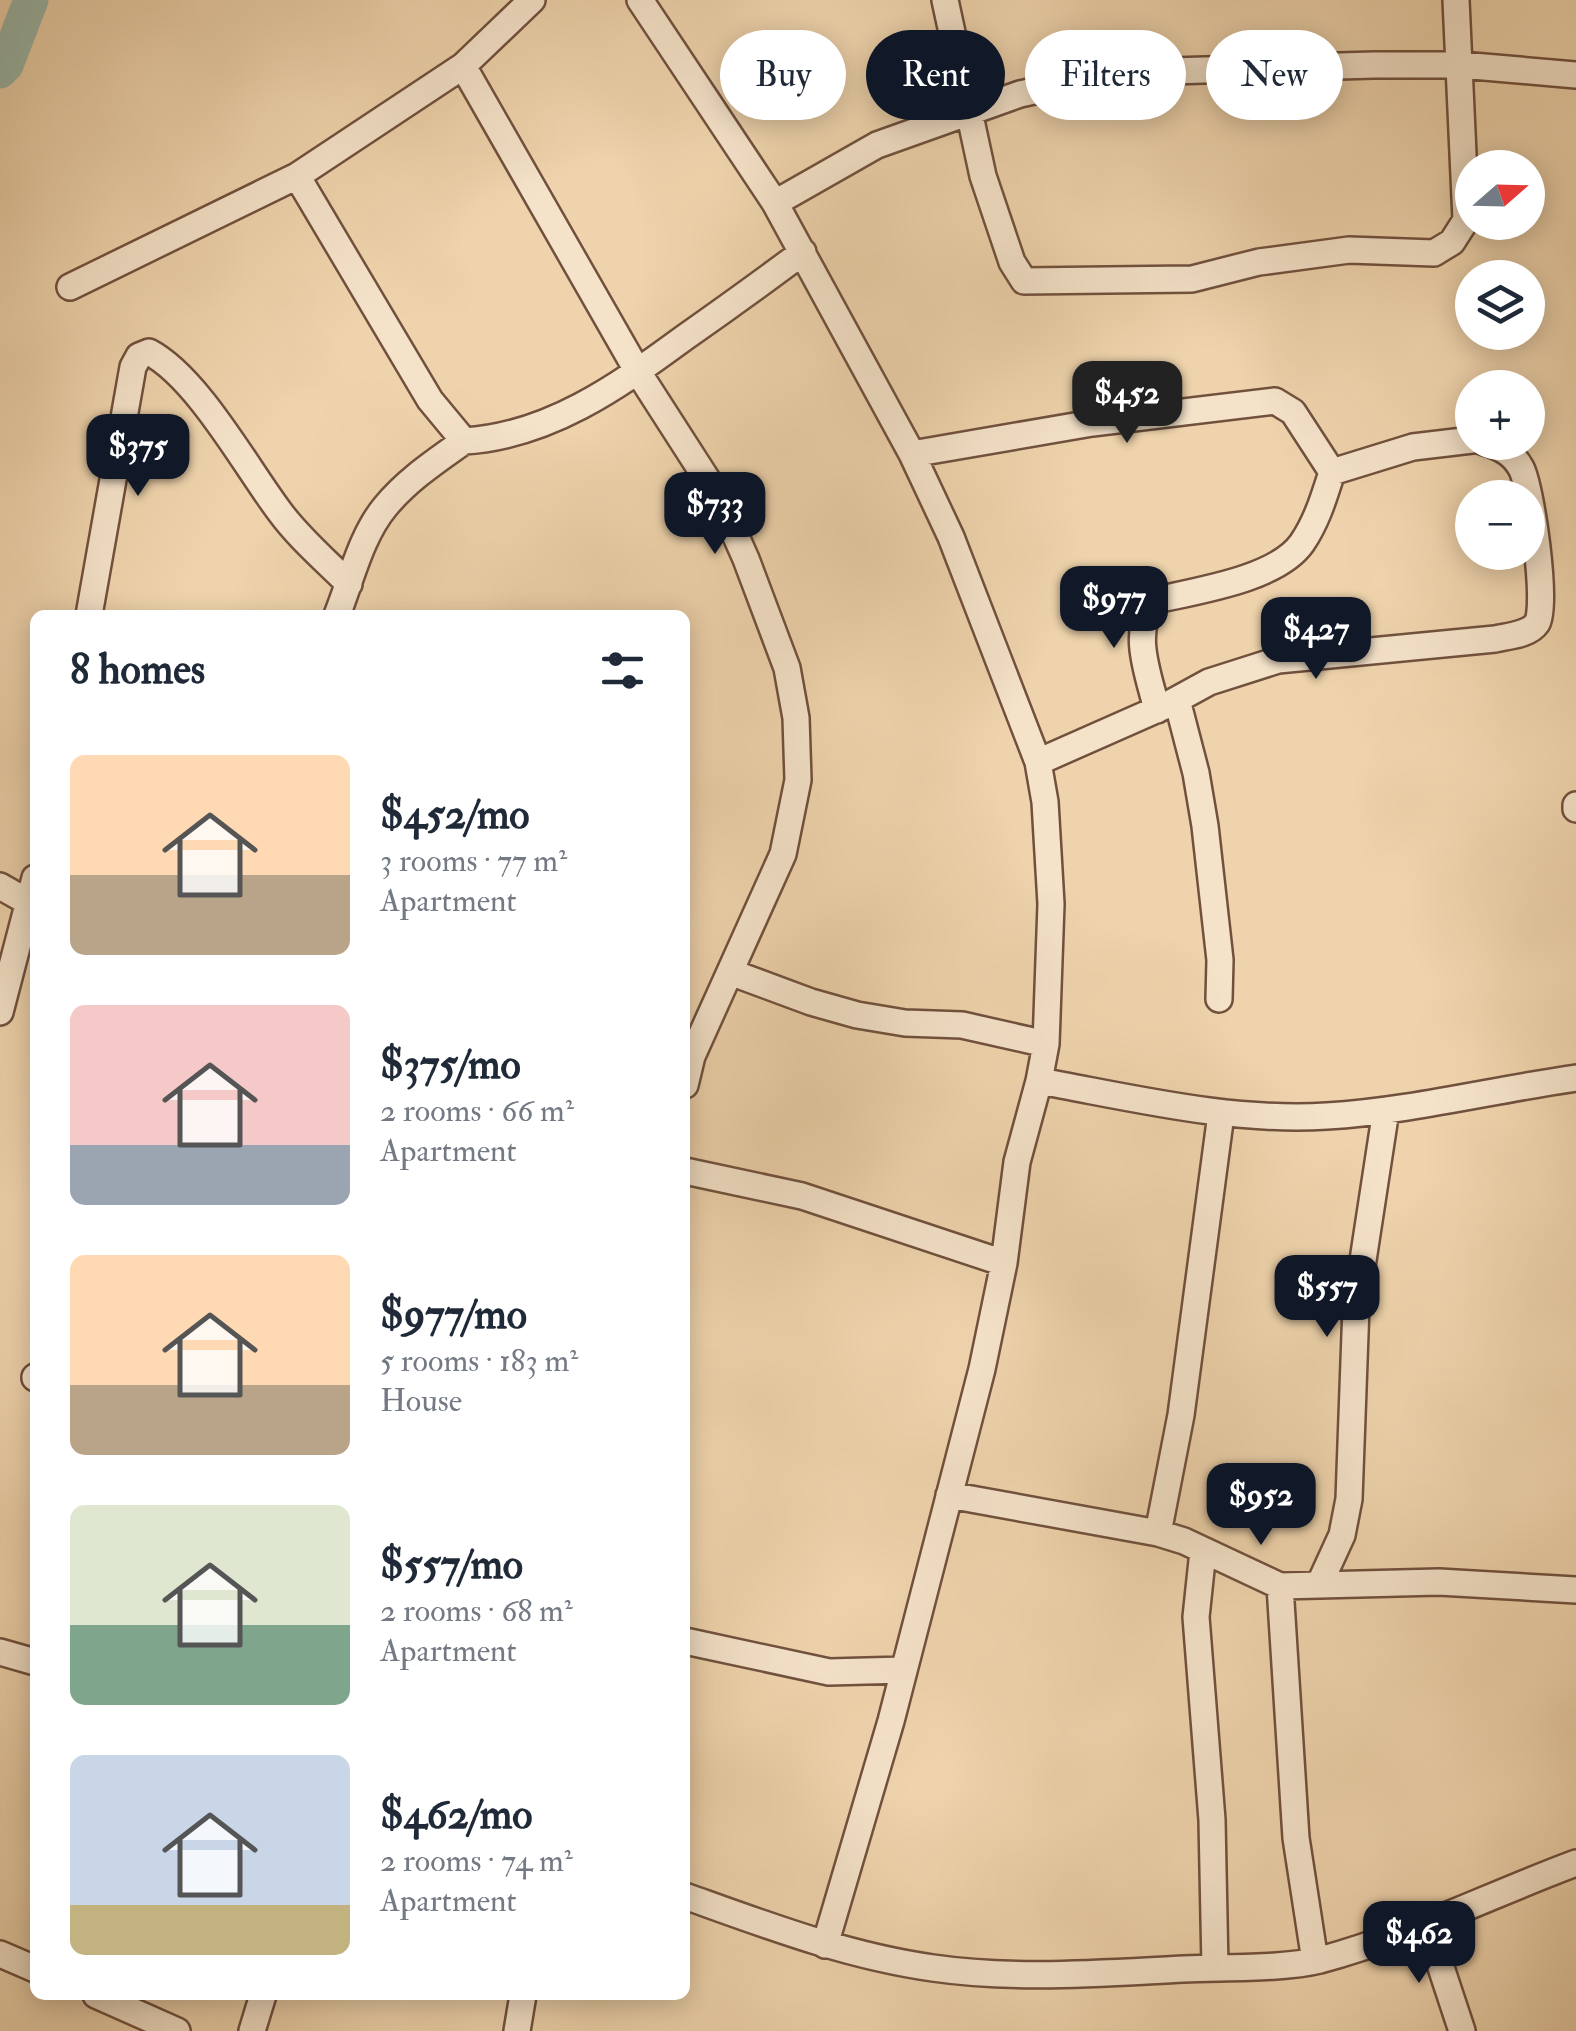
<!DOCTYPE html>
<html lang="en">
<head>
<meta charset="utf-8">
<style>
	body { margin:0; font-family:"IM FELL Double Pica",serif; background:#f6f6f7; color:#1f2937; height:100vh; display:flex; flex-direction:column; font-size:38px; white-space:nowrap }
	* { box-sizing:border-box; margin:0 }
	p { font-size:32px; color:#747a83 }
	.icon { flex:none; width:55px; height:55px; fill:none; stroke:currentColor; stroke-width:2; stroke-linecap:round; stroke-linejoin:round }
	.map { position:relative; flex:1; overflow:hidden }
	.sheet { position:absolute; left:30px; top:610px; width:660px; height:1390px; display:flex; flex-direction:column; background:#fff; border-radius:15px; box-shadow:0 5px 25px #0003 }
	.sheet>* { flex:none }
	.guide { position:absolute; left:720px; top:30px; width:705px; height:90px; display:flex; gap:20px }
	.needle { width:65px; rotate:70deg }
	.tools { position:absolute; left:1455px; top:150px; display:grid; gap:20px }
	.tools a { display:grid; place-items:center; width:90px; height:90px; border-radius:50%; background:#fff; box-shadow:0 5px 25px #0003; font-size:50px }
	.price { position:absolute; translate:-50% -85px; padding:0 22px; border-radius:20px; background:#111827; color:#fff; font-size:32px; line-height:65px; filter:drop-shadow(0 2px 5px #0008) }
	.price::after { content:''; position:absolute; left:50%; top:60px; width:30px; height:22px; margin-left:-15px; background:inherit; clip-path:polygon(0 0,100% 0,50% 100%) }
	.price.selected { background:#222; color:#fff }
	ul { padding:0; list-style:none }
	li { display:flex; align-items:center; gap:30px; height:250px; padding:0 40px }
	li span { display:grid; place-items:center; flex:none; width:280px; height:200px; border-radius:15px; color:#555 }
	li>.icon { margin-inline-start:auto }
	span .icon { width:120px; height:120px; fill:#fffc; stroke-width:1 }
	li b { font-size:42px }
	h2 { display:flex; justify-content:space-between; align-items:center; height:120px; padding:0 40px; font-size:42px }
	.pill { padding:0 35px; border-radius:45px; background:#fff; box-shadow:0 5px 25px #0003; font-size:35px; line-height:90px }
	.pill.selected { background:#111827; color:#fff }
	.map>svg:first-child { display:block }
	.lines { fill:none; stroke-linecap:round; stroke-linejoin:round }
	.river { stroke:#99b8a9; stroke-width:35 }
	.minor-casing { stroke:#71513e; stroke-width:30 }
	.minor { stroke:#f4e2c9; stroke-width:25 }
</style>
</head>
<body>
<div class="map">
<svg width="1576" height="2031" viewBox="0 0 1576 2031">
	<rect width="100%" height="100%" fill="#eed3ac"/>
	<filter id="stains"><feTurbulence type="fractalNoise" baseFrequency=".002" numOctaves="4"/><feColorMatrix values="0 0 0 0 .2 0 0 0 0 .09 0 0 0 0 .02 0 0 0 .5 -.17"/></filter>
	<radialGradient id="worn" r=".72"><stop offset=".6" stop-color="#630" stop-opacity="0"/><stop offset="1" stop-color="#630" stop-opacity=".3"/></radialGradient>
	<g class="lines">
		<path class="river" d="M0 71 6 65 31 0"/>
		<g class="minor-casing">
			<path id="minor" d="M640 0 775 203 912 454 951 537 1038 762 1045 802 1051 904 1046 1044 1039 1081 1017 1162 1004 1263 982 1369 891 1721 825 1945
				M945 0 983 176 1012 262 1024 281 1192 279 1259 262 1349 250 1434 253 1452 242 1466 220 1456 0
				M463 66 638 372 719 498 746 559 787 668 796 718 798 780 783 854 692 1056 685 1085
				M297 176 430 400 464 441C549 436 617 387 684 338 724 310 764 281 803 252
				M775 203 877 145 1020 94 1062 85 1171 71 1374 65H1461L1576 75
				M70 287 297 176 463 66 532 0
				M912 454 1092 423 1275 401 1293 412 1332 472C1324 497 1317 521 1302 543 1276 580 1194 591 1152 601 1132 637 1148 672 1157 710
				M1332 472 1413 447 1472 440
				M89 615 133 367 139 356 149 352C198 378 246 467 280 512 299 538 326 561 349 584
				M337 615C351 580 361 536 385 507 407 480 436 461 464 441
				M1177 700 1196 773 1205 826 1220 960 1219 999
				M1038 762 1167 705 1209 682 1278 660 1495 639C1508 636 1529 635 1537 623 1548 606 1531 486 1521 468 1513 453 1500 447 1484 442
				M1576 805V809
				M0 886 35 906
				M730 972 811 1002 857 1015 905 1023 962 1025 1046 1044
				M0 1012 35 878
				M1039 1081C1134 1098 1230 1122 1327 1116 1410 1111 1493 1090 1576 1078
				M685 1171 802 1196 1004 1263
				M35 1377V1378
				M949 1495 1158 1533 1184 1541 1280 1586 1439 1582 1576 1590
				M1158 1533 1181 1415 1221 1114
				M1203 1551 1196 1617 1212 1820 1215 1968
				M1320 1583 1342 1535 1349 1499 1356 1306 1386 1110
				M1280 1586 1296 1838 1315 1961
				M685 1641 829 1672 904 1670
				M0 1652 35 1662
				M685 1896C766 1925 847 1956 933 1968 1015 1980 1101 1973 1184 1969 1224 1967 1283 1969 1320 1960 1409 1936 1490 1895 1576 1863
				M1427 1925 1462 2031
				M0 1954 35 1969
				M96 1995 177 2031
				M252 2031 263 1995
				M517 2031 523 1995"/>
		</g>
		<use href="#minor" class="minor"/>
	</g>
	<rect width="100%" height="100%" filter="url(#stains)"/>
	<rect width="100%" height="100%" fill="url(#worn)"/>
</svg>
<div class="tools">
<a><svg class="needle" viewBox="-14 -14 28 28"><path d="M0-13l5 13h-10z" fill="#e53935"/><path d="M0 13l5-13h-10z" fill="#747a83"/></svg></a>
<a><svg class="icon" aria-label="layers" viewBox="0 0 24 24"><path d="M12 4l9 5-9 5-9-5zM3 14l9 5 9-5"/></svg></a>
<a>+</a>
<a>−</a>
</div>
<b class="price selected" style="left:1127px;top:446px">$452</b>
<b class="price" style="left:138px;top:499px">$375</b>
<b class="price" style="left:715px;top:557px">$733</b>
<b class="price" style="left:1114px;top:651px">$977</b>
<b class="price" style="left:1316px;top:682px">$427</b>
<b class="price" style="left:1327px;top:1340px">$557</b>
<b class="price" style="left:1261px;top:1548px">$952</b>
<b class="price" style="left:1419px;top:1986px">$462</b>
<div class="guide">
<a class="pill">Buy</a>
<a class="pill selected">Rent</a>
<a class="pill">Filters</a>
<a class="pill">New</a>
</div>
<section class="sheet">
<h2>8 homes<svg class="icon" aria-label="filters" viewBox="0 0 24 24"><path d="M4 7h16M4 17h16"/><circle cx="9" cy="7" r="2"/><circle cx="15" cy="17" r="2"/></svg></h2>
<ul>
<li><span style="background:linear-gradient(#ffd9b3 60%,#b9a48a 0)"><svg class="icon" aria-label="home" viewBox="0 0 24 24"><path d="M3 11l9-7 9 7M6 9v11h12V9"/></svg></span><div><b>$452/mo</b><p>3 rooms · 77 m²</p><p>Apartment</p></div></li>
<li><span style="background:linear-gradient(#f6c9c9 70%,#9aa5b1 0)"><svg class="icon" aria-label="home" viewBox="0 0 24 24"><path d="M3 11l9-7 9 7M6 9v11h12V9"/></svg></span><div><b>$375/mo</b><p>2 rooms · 66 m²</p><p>Apartment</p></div></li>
<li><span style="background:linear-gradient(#ffd9b3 65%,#b9a48a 0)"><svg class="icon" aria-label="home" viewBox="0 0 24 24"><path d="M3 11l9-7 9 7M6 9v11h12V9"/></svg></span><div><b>$977/mo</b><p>5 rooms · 183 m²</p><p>House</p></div></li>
<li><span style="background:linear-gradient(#dfe7d0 60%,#7fa58c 0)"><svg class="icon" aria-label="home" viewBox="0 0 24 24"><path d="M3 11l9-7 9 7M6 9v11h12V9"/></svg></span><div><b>$557/mo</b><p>2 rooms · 68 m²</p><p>Apartment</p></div></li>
<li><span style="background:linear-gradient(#c9d6e8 75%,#c2b280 0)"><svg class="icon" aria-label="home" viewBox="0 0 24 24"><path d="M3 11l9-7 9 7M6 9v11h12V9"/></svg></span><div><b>$462/mo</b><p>2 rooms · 74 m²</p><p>Apartment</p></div></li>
</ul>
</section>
</div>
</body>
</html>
